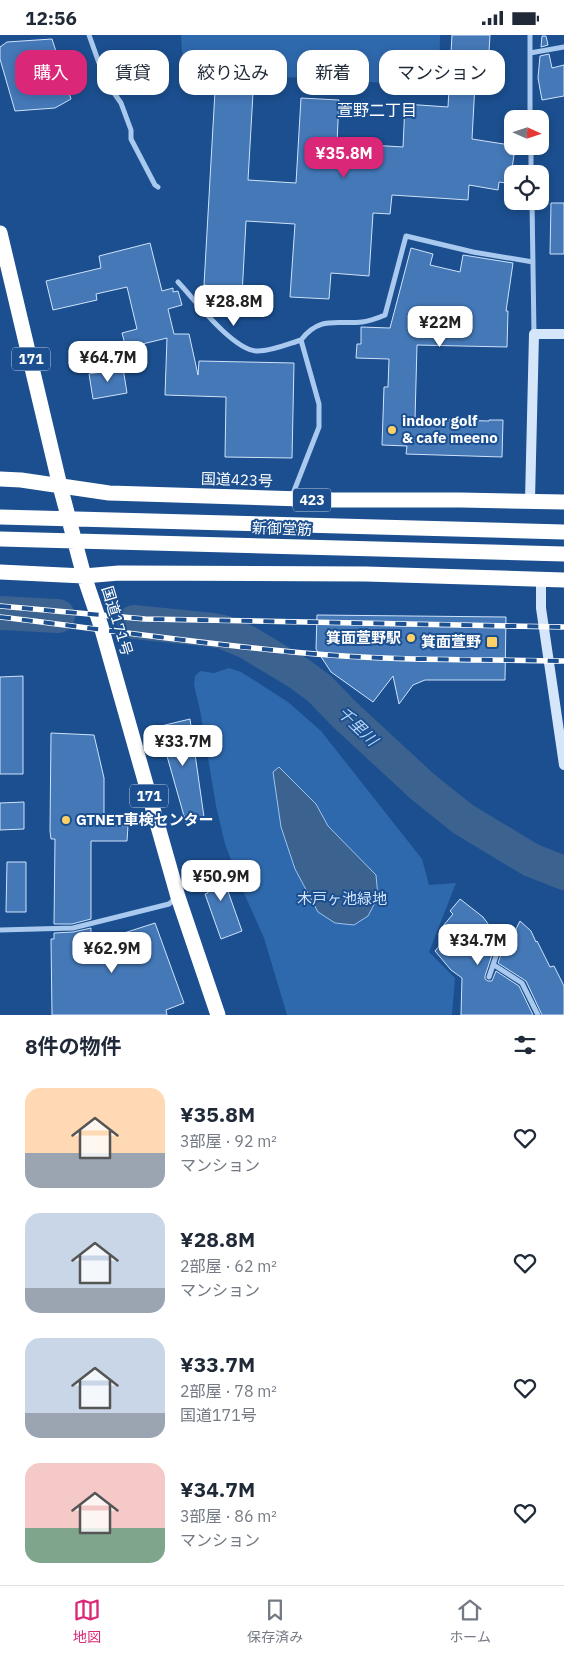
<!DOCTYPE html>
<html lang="ja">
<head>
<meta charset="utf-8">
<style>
	body { margin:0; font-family:"IBM Plex Sans","Noto Sans JP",sans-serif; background:#f2f2f3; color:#1f2937; height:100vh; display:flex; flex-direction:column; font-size:19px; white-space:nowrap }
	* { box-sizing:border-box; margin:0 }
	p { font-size:16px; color:#747a83 }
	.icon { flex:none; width:28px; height:28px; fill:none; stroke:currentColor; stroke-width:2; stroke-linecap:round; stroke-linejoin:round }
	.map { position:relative; height:980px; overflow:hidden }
	.details { display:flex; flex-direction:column; background:#fff; flex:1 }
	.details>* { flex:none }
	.top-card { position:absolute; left:15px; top:15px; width:535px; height:45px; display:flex; gap:10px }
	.needle { width:32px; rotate:93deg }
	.tools { position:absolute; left:504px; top:75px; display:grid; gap:10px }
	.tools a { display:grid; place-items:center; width:45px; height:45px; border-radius:10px; background:#fff; box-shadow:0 2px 8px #0003; font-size:25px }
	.price { position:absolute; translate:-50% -42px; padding:0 11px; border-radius:10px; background:#fff; color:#222; font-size:16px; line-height:32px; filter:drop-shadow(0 1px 2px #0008) }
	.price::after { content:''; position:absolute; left:50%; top:30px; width:15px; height:11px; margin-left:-8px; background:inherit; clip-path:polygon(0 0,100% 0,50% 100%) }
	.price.selected { background:#db2777; color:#fff }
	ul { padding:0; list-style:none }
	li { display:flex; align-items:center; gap:15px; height:125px; padding:0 25px }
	li span { display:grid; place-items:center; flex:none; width:140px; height:100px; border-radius:15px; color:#555 }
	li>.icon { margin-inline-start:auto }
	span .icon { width:60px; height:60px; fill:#fffc; stroke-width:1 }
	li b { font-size:21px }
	h2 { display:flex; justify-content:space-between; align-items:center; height:60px; padding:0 25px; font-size:21px }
	.tag { padding:0 18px; border-radius:15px; background:#fff; box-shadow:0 2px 8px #0003; font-size:18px; line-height:45px }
	.tag.selected { background:#db2777; color:#fff }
	.status { display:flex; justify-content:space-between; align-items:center; height:35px; padding:0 25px; background:#fff; direction:ltr }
	.status svg { height:14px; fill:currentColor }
	.tabs { display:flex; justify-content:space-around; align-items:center; height:70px; border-top:1px solid #e0e1e3; background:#fff; font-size:14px; color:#747a83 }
	.tabs a { display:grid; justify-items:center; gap:2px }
	.tabs .selected { color:#db2777 }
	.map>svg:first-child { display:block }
	.green { fill:#2e69ad }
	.water { fill:#3c6290; stroke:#9cc4f0 }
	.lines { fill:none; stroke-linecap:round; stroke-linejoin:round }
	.river { stroke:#3c6290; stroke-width:34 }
	.building { fill:#4478b7; stroke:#cfe3fa }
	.street { stroke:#a9c9ee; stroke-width:5 }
	.secondary { stroke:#d6e6fa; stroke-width:10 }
	.highway { stroke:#fff; stroke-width:15 }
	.rail-casing { stroke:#fff; stroke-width:5.5 }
	.rail { stroke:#1b4f8f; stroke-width:4; stroke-dasharray:11; stroke-linecap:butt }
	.poi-dot { fill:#ffd166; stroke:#1b4f8f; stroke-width:2 }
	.labels { text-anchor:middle; stroke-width:4; stroke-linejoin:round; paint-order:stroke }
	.shield { fill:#1b4f8f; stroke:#bbcadd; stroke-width:1 }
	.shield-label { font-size:14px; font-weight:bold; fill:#fff }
	.poi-label { font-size:15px; font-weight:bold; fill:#fff; stroke:#1b4f8f; text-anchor:start }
	.street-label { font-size:15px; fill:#fff; stroke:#1b4f8f }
	.park-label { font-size:15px; fill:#cfe3fa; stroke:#1b4f8f }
	.neighbourhood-label { font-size:16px; fill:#fff; stroke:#1b4f8f }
	.water-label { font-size:16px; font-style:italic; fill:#b5d3f5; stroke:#1b4f8f }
</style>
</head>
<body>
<div class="status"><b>12:56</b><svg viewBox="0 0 49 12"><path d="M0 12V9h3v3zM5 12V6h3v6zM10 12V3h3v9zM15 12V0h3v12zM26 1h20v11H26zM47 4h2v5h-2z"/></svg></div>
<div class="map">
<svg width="564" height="980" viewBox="0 0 564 980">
	<rect width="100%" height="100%" fill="#1b4f8f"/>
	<path class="green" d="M181 0H440L439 51 183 36Z
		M229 633 241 637 288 667 321 696 422 824 429 850 456 848 429 917 455 943 452 980H287L264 903 243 856 225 809 216 771 200 675 194 650 195 641 200 636 214 638Z"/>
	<path class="water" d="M279 732 316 769 328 791 376 840 378 862 368 881 354 890 335 888 318 877 295 834 281 792 273 737Z"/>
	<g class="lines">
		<path class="river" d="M0 578 58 581
			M134 587 212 595 223 597 247 607 300 639 320 654 344 679 423 752 463 784 531 825 564 838"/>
	</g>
	<path class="building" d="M452 0H490L487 50 475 49 472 104 510 110 509 119 514 120 511 140 508 139 506 148 499 147 498 155 469 150 468 165 392 160 390 179 373 178 369 241 331 238 329 264 290 262 295 189 246 186 242 260 212 259 213 251 204 250 215 56 253 58 248 145 296 148 301 63 339 65 337 108 403 112 405 69 448 72Z
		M542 1H546L548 10 541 12Z
		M52 4 71 64 55 73 15 76 0 24V12L7 7Z
		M549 19 552 33 564 30V61L542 65 538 43 540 21Z
		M551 168H564V219H550Z
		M150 208 162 256 173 253V257L178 256 182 270 168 274 174 299H189L198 340 199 326 294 328 292 423 225 422 226 362 165 360 167 303 126 313 122 298 137 294 127 252 96 259 97 265 53 275 46 246 101 233 99 221Z
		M411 213 433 219 430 230 460 237 463 220 513 228 506 276H508L507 312 417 310 415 384 489 386V385H503L502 422 406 419 407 411 382 410 384 352H388L389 324 356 323 357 309H361V292L390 293Z
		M123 333 127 358 93 364 89 339Z
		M317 580 506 582 505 645H425L413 650 399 669 393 641 373 667 331 637 316 614Z
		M23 641V739H0V642Z
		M190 684 204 782 186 788 167 721H165L157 692Z
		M51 698 94 700 104 743V790L128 791 127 806H91V884L72 889H54L55 804H51L50 796Z
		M24 767V794L0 795V768Z
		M7 827H26V877H6Z
		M222 829 226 844 224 845 242 896 221 904 205 859 208 858 201 836Z
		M460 864 483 882 500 905 496 908 485 941V944L488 946H492L496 936 519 951 533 980H461L462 943 451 935 435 916 441 909 439 908 443 903 441 901 446 894 443 891 453 879 450 876Z
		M520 886 531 896 536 907 537 906 550 932 554 931 564 951V980H542L526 946 498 928 504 911 506 914Z
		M155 888 184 968 166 975 167 980H52L51 904H54V898L73 897 91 893V905L124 898Z"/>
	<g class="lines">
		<path class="street" d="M89 0 105 45 121 68 131 95V104L155 150 158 152
			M530 0V84
			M530 18 564 12
			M531 111V139
			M532 166 534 299
			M178 247C195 265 232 314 256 316 270 317 288 309 301 305
			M292 461 319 392V369L301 305C320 280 337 290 362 287 370 286 378 283 385 280L406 201 473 217 533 227
			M0 895 73 893 169 869 175 864
			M494 930 522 948 538 980
			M489 942 500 909"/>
		<path class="secondary" d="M530 465 534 299H564
			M541 544V573L564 730"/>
		<path class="highway" d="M0 198 60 451 84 541 101 591 178 862 218 980
			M0 444 21 445 109 458 333 465H460L564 467
			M0 482 564 497
			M0 504 564 519
			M0 537 84 541 119 538 366 539 564 545"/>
		<g class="rail-casing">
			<path id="rail" d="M0 571 145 584 564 592
				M0 582C101 594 202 609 304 618 390 626 477 624 564 626"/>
		</g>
		<use href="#rail" class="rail"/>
	</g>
	<g class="poi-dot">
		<circle cx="392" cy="395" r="5"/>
		<circle cx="411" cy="603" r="5"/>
		<rect x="486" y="601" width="12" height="12" rx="2.5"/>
		<circle cx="66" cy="785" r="5"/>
	</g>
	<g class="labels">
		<g class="shield">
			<rect x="12" y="312.5" width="38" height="23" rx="4"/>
			<rect x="293" y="453.5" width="38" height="23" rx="4"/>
			<rect x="130" y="749.5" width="38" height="23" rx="4"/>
		</g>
		<g class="shield-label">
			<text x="31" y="329">171</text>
			<text x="312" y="470">423</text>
			<text x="149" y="766">171</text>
		</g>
		<g class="poi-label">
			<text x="402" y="391">indoor golf<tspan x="402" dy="17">&amp; cafe meeno</tspan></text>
			<text x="401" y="608" text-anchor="end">箕面萱野駅</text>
			<text x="481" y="612" text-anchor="end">箕面萱野</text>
			<text x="76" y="790">GTNET車検センター</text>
		</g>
		<g class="street-label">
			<text transform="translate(237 445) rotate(2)" y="5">国道423号</text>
			<text transform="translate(282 494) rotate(2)" y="5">新御堂筋</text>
			<text transform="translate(117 586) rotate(73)" y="5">国道171号</text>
		</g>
		<g class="park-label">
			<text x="342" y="869">木戸ヶ池緑地</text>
		</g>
		<g class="neighbourhood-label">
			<text x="377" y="81">萱野二丁目</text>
		</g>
		<g class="water-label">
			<text transform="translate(358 691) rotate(44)" y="6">千里川</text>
		</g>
	</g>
</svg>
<div class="tools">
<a><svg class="needle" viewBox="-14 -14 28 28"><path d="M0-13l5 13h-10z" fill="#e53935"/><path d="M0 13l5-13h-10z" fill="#747a83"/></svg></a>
<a><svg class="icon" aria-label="locate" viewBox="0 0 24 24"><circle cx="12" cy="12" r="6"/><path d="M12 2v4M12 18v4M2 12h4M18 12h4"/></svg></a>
</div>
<b class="price selected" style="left:344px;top:144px">¥35.8M</b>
<b class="price" style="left:234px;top:292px">¥28.8M</b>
<b class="price" style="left:440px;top:313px">¥22M</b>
<b class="price" style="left:108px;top:348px">¥64.7M</b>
<b class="price" style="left:183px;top:732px">¥33.7M</b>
<b class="price" style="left:221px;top:867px">¥50.9M</b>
<b class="price" style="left:478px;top:931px">¥34.7M</b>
<b class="price" style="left:112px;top:939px">¥62.9M</b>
<div class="top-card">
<a class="tag selected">購入</a>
<a class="tag">賃貸</a>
<a class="tag">絞り込み</a>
<a class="tag">新着</a>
<a class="tag">マンション</a>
</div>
</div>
<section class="details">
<h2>8件の物件<svg class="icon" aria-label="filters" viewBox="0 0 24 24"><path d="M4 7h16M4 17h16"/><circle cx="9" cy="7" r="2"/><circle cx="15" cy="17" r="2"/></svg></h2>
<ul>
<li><span style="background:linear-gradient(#ffd9b3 65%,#9aa5b1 0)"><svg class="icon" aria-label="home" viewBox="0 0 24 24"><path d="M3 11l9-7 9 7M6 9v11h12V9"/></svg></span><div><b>¥35.8M</b><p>3部屋 · 92 m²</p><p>マンション</p></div><svg class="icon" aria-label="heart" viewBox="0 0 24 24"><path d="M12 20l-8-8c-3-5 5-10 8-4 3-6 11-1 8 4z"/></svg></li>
<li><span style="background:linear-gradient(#c9d6e8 75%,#9aa5b1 0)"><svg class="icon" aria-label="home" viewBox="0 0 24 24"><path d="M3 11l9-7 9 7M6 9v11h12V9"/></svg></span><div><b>¥28.8M</b><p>2部屋 · 62 m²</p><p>マンション</p></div><svg class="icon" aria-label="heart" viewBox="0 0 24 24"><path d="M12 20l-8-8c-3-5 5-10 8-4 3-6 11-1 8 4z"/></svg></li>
<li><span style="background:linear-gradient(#c9d6e8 75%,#9aa5b1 0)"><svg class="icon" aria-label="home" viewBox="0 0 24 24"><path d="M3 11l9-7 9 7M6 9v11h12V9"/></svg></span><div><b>¥33.7M</b><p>2部屋 · 78 m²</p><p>国道171号</p></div><svg class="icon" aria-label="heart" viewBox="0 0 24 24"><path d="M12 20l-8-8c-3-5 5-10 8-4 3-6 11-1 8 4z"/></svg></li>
<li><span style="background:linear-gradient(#f6c9c9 65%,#7fa58c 0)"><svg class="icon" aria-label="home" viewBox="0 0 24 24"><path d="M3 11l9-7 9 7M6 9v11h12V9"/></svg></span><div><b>¥34.7M</b><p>3部屋 · 86 m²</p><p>マンション</p></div><svg class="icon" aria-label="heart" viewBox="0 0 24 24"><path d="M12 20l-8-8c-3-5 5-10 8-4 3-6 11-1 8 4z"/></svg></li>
</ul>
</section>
<nav class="tabs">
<a class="selected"><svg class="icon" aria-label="map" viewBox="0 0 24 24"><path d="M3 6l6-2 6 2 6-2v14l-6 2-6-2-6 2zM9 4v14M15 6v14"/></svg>地図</a>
<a><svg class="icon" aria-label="saved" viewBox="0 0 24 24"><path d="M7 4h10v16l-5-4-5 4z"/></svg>保存済み</a>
<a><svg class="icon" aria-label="home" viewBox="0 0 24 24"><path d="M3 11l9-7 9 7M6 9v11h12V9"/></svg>ホーム</a>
</nav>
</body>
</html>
